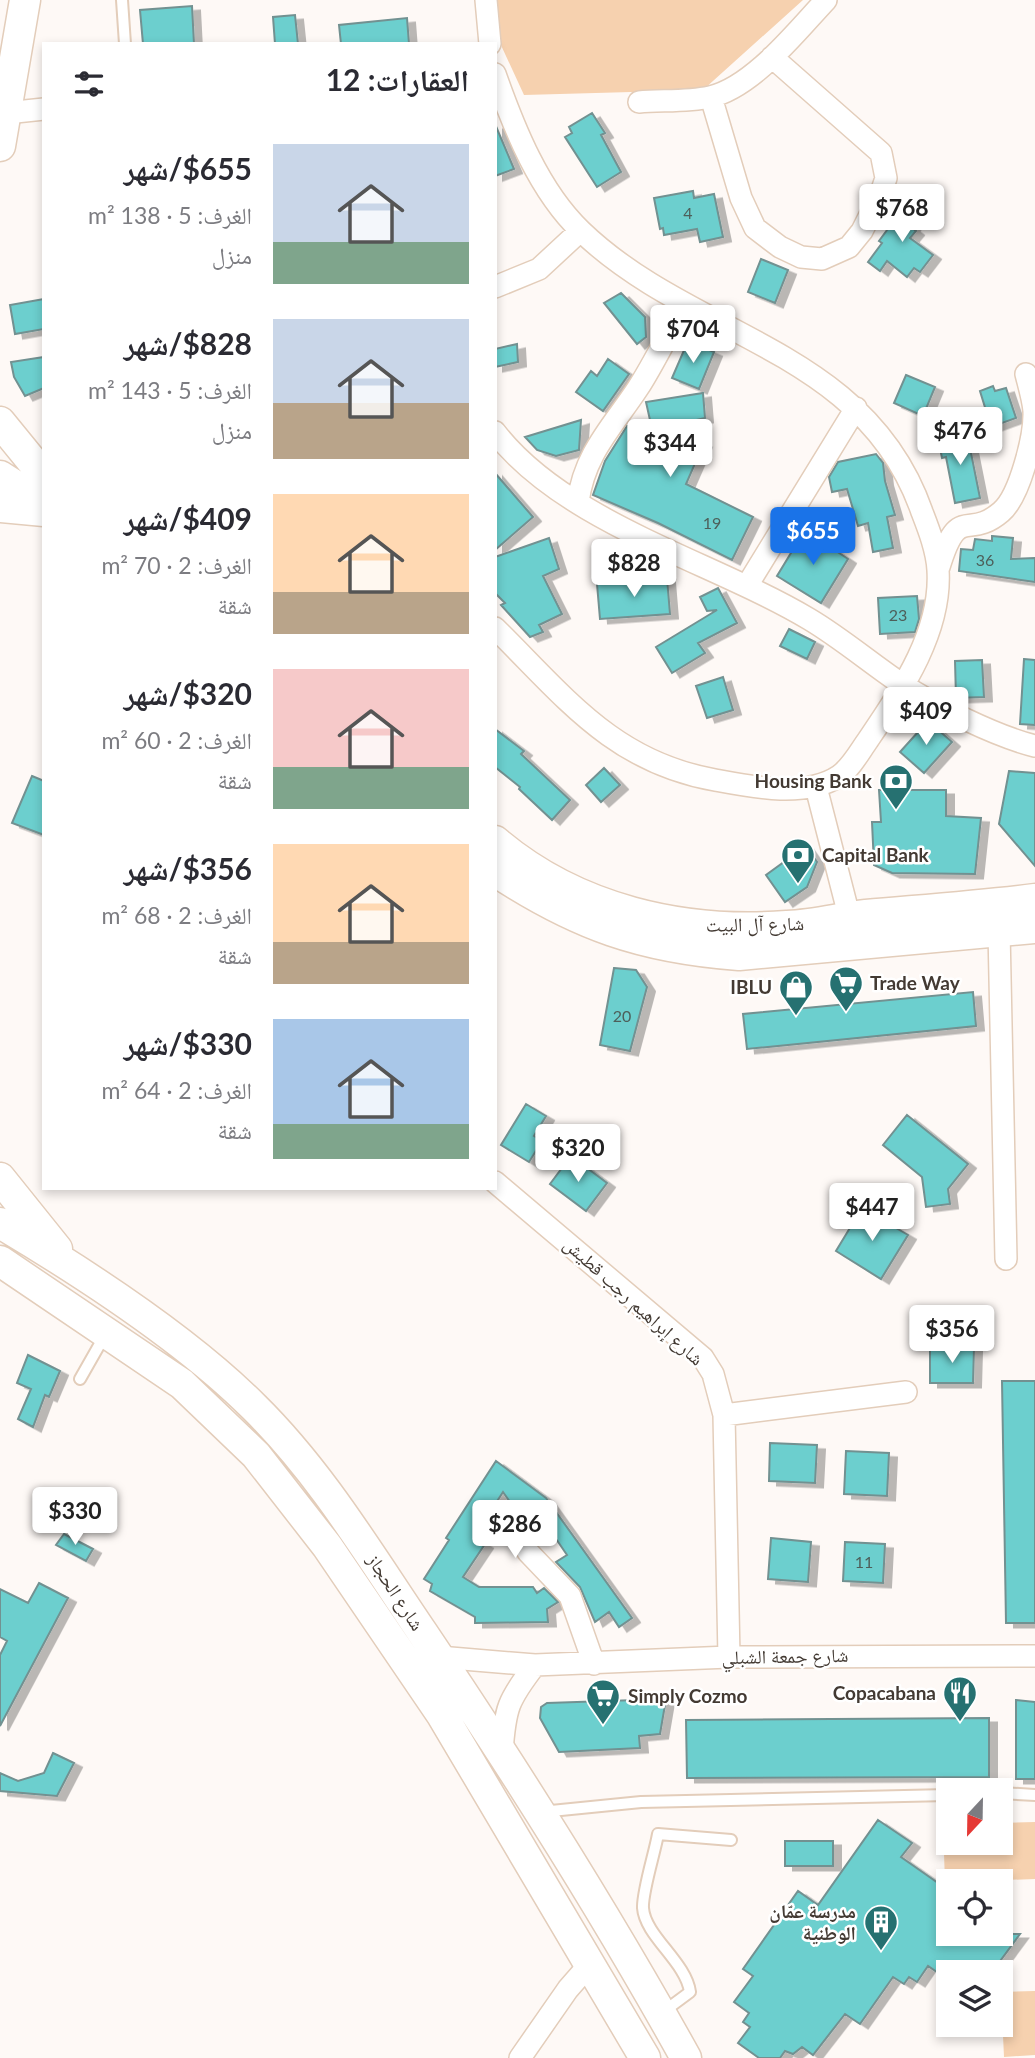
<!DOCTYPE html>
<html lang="ar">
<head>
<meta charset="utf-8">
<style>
	body { margin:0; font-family:Lato,"Noto Naskh Arabic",sans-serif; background:#f2f2f3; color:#2b2b33; direction:rtl; height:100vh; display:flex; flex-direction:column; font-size:26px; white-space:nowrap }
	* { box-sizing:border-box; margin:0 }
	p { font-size:23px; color:#7c7c81 }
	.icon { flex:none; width:38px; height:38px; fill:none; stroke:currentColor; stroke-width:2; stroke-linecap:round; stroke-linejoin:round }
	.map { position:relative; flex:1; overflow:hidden; direction:ltr }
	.side { position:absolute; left:42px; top:42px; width:455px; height:1148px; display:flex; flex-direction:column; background:#fff; border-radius:0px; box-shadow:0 4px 10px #0003; direction:rtl }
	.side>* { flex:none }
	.needle { width:46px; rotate:202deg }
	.buttons { position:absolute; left:936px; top:1778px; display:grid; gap:14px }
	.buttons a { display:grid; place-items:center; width:77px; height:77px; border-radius:0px; background:#fff; box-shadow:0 4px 10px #0003; font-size:35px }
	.price { position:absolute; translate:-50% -60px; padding:0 16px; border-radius:7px; background:#fff; color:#222; font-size:23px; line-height:46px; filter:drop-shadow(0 2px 4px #0008) }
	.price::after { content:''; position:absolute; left:50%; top:42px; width:21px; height:16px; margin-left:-10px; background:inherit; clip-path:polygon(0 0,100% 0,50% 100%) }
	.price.selected { background:#1a73e8; color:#fff }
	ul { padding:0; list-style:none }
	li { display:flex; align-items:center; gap:21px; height:175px; padding:0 28px }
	li span { display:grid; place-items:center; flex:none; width:196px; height:140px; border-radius:0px; color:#555 }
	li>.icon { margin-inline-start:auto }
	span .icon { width:84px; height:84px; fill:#fffc; stroke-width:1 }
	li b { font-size:30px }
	h2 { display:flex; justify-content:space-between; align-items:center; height:84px; padding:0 28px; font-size:30px }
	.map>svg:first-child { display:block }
	.green { fill:#f6d1af }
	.building { fill:#6ccfce; stroke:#729191; stroke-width:2; filter:url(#shadow) }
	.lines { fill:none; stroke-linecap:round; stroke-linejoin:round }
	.lane-casing { stroke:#e3cdba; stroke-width:14 }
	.street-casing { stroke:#e3cdba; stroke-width:24 }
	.secondary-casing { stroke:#e3cdba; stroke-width:33 }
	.lane { stroke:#fff; stroke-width:10 }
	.street { stroke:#fff; stroke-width:21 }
	.secondary { stroke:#fff; stroke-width:30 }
	.labels { text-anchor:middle; stroke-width:5; stroke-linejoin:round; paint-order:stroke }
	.number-label { font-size:16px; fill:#4d5f5a }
	.poi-label { font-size:19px; font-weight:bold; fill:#433a33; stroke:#fff; text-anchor:end }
	.street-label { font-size:19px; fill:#433a33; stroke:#fff }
</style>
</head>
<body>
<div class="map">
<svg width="1035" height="2058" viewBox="0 0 1035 2058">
	<defs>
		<filter id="shadow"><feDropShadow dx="8" dy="4.5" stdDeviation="0" flood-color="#0004"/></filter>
	</defs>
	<rect width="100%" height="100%" fill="#fef9f6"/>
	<path class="green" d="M497 0H803L703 90 524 95 500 43Z
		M1035 1822V1879L945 1882 943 1825 948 1824V1843H1001V1823Z
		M1035 1991V2055L1004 2057 1001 1992Z"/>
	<path class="building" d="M192 6 194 44H143L140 10Z
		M295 15 298 44H275L273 17Z
		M407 18 409 44H341L339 25Z
		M592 113 605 133 601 135 621 172 597 187 565 137 572 133 569 127Z
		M495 124 514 169 495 176Z
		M693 191 694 198 714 194 723 237 700 242 697 229 664 235 663 228 660 229 654 198Z
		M910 199 925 210 911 227 916 231 910 238 933 255 920 272 914 268 907 277 887 261 880 271 868 262 882 243 879 241Z
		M761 259 788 270 775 303 748 292Z
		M621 293 645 317 646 337 637 344 604 303Z
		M44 299V329L15 334 10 305Z
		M688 341 714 352 699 389 672 378Z
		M517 344 518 362 495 367V349Z
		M44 357V388L25 396 14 377 11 362Z
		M608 359 629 374 603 411 576 392 591 371 597 376Z
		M906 375 935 387 923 416 894 403Z
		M993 386 995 391 1006 388 1016 418 991 427 980 391Z
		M703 393 705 418 666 427 704 443 686 484 753 517 732 560 658 523 593 495 605 461 627 426 654 438 646 402Z
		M581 420 579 450 556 456 537 450 525 437Z
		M967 433 980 498 955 503 946 457 942 458 938 438Z
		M876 454 883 463 885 481 895 515 887 517 893 548 873 552 868 523 858 526 847 489 832 492 829 477 838 462Z
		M495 473 533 517 495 550Z
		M805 530 848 559 821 603 777 576Z
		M992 536 1013 538 1011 559 1035 558V582L959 571 961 549 973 550 975 539 992 541Z
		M549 538 559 569 543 576 562 614 539 625 543 632 530 637 501 605 505 603 495 593V557Z
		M667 578 670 614 600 619 597 584Z
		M718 588 737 623 698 643 705 653 672 673 656 647 717 610 707 611 700 597Z
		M917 596 919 619 915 632 880 634 878 598Z
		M789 629 815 642 807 659 780 646Z
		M1024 659 1035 660V725L1020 724Z
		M982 660 984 697 956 698 955 661Z
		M723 677 733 710 707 718 696 686Z
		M928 721 952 742 924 773 900 752Z
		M495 729 524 751 521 754 570 800 552 820 519 789 520 787 495 767Z
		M604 768 620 785 601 802 586 785Z
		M1009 771 1035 773V866L999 824Z
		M32 776 44 781V835L12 823Z
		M879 790H946V816L981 818 975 874 892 873 874 865 872 822H881Z
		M806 846 817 862 807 887 785 902 766 875Z
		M614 968 636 970 647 987 630 1051 600 1045Z
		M973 992 976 1026 747 1049 743 1014Z
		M526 1104 546 1116 534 1136 542 1141 529 1162 501 1145Z
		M907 1115 968 1164 948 1189 950 1204 926 1207 922 1177 883 1145Z
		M571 1156 607 1183 586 1211 550 1184Z
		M862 1208 908 1235 881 1279 836 1251Z
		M930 1346 974 1347 973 1383H930Z
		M28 1355 60 1371 49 1397 45 1395 33 1427 18 1419 31 1389 17 1383Z
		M1002 1381H1035V1623H1006Z
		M770 1443 817 1445 815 1483 769 1481Z
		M846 1451 889 1453 887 1496 844 1494Z
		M496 1461 546 1498 632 1618 619 1627 609 1612 595 1622 580 1587 556 1562 567 1555 550 1530 536 1539 503 1492 474 1537 485 1544 463 1577 479 1587H533L537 1593 544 1588 558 1602 547 1609 548 1622 475 1623V1617L430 1591 432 1584 424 1579 449 1540 446 1538Z
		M64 1534 93 1549 86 1561 56 1545Z
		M771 1538 811 1542 808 1582 768 1579Z
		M845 1542 885 1544 883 1583 843 1581Z
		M39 1583 68 1598 0 1726V1655L7 1641 0 1637V1589L28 1603Z
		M666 1699 660 1734 639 1736 640 1748 559 1752 540 1718 541 1707 547 1703Z
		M1016 1700 1035 1702V1779H1016Z
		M989 1718V1777L687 1778 686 1720Z
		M53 1753 74 1763 57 1796 0 1791V1773L18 1781 44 1773Z
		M878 1820 912 1843 901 1857 948 1890V1934H1001V1927L1011 1934H1020L992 1972H948L947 1979 928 1966 917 1982 909 1977 904 1984 893 1977 860 2024 845 2014 813 2055 802 2047 793 2054 785 2051 780 2058H759L738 2043 750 2027 743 2022 749 2013 734 2002 753 1976 743 1969 798 1891 818 1905Z
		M785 1841H833V1866H785Z"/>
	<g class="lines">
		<g class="lane-casing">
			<path id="lane" d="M122 0 125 44
				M80 1379 105 1335
				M1001 1793 1035 1795
				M541 1812 641 1802 948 1795
				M663 2012 690 1992C686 1962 645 1936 643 1908 642 1892 655 1852 658 1834L731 1840"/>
		</g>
		<g class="street-casing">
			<path id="street" d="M486 0 490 44
				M495 74C514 128 539 191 581 231 693 339 865 348 922 512 929 530 937 551 938 570 942 632 901 691 868 740 860 751 851 768 839 776 806 798 752 787 715 780 613 762 565 697 495 628
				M711 97 741 198 755 228 780 247 801 257 822 259 849 247 862 231 881 193 886 178 881 153 772 57
				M639 102C661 100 687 102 710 97 753 87 796 32 826 0
				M6 113 44 109
				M495 287 539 269 580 231
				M495 432C565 523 712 561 809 619 841 638 869 662 900 683 935 706 995 736 1035 746
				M578 502C584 454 613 426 638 388 655 362 668 333 684 306
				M939 567C959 502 967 541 1001 512 1020 496 1035 435 1034 411 1033 399 1029 386 1026 374
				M748 584 856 408
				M816 787 853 931
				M999 931 1006 1259
				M495 1182 703 1358 713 1374 724 1415 729 1657
				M724 1415 906 1392
				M528 1552 570 1596 594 1664
				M439 1657 535 1665 729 1657 1035 1656
				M502 1752C505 1708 508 1700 535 1665
				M520 2058 568 1989 589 1965"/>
		</g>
		<g class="secondary-casing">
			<path id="secondary" d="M0 146 25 0
				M0 422 40 471
				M0 476 44 504
				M0 507 44 511
				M495 841C576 910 683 934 787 926 814 925 840 918 866 915 922 910 979 906 1035 899
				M495 871C577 925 642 948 739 955L1035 928
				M0 1178 57 1249
				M0 1223C84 1273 185 1338 254 1407 321 1473 369 1554 422 1632 515 1770 605 1912 686 2058
				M0 1261 182 1384 256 1455 327 1546 442 1715 645 2058"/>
		</g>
		<use href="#lane" class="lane"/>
		<use href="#street" class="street"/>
		<use href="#secondary" class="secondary"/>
	</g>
	<defs>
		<g id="bank-pin" transform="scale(1.75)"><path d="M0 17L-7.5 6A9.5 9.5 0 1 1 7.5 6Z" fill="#267171" stroke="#fff"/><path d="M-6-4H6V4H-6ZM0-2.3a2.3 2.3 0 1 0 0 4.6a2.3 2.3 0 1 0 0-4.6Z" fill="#fff"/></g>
		<g id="supermarket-pin" transform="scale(1.75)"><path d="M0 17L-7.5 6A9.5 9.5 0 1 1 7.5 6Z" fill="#267171" stroke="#fff"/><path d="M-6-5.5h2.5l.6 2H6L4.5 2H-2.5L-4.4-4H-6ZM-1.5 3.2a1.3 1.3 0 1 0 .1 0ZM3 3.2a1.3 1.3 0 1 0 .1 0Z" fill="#fff"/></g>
		<g id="shop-pin" transform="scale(1.75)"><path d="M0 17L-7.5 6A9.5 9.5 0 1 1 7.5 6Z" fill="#267171" stroke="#fff"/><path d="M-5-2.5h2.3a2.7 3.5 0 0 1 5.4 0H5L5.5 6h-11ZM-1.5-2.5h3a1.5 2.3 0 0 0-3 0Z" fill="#fff"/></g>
		<g id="restaurant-pin" transform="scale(1.75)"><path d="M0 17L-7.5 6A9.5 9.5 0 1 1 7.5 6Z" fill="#267171" stroke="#fff"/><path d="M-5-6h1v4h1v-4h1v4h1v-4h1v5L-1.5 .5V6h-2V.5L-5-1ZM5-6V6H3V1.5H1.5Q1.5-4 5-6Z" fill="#fff"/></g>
		<g id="building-pin" transform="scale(1.75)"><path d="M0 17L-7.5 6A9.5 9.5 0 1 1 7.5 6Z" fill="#267171" stroke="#fff"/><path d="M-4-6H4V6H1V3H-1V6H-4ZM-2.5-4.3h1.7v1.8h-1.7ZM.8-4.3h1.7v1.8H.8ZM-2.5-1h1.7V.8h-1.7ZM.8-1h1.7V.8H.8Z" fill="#fff"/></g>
	</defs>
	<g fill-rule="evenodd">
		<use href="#bank-pin" x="896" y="781"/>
		<use href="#bank-pin" x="798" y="855"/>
		<use href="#supermarket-pin" x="846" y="983"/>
		<use href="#shop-pin" x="796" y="987"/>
		<use href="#restaurant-pin" x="960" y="1693"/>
		<use href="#supermarket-pin" x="603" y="1696"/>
		<use href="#building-pin" x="881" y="1922"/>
	</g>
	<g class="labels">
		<g class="number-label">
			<text x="688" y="219">4</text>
			<text x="712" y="529">19</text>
			<text x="985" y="566">36</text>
			<text x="898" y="621">23</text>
			<text x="622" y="1022">20</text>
			<text x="864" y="1568">11</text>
		</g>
		<g class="poi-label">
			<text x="872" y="788">Housing Bank</text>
			<text x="822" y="862" text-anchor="start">Capital Bank</text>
			<text x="870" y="990" text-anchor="start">Trade Way</text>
			<text x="772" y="994">IBLU</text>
			<text x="936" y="1700">Copacabana</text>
			<text x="628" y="1703" text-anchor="start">Simply Cozmo</text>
			<text x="856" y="1918">مدرسة عمّان<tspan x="856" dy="22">الوطنية</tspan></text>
		</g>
		<g class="street-label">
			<text transform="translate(755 924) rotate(-1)" y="7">شارع آل البيت</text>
			<text transform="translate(634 1301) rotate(42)" y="7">شارع إبراهيم رجب قطيش</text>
			<text transform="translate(396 1592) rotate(57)" y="7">شارع الحجاز</text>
			<text transform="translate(785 1656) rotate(-1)" y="7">شارع جمعة الشبلي</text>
		</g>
	</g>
</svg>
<div class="buttons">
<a><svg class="needle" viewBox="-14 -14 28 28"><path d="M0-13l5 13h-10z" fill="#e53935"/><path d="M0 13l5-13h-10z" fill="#7c7c81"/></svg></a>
<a><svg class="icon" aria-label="locate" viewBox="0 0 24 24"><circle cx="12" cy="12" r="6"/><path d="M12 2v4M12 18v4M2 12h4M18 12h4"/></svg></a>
<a><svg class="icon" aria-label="layers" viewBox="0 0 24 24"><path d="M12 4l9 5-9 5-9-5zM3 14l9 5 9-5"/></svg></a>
</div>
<b class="price" style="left:902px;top:244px">$768</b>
<b class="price" style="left:693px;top:365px">$704</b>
<b class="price" style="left:960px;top:467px">$476</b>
<b class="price" style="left:670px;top:479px">$344</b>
<b class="price selected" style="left:813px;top:567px">$655</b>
<b class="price" style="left:634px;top:599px">$828</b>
<b class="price" style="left:926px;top:747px">$409</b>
<b class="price" style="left:578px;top:1184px">$320</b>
<b class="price" style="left:872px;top:1243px">$447</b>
<b class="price" style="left:952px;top:1365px">$356</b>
<b class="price" style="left:75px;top:1547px">$330</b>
<b class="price" style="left:515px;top:1560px">$286</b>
<section class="side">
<h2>العقارات: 12<svg class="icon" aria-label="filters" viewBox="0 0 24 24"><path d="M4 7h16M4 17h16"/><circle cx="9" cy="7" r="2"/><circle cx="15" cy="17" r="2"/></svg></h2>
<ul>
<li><span style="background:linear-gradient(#c9d6e8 70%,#7fa58c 0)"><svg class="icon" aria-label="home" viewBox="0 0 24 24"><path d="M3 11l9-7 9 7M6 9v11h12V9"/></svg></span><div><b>$655/شهر</b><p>الغرف: 5 · 138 m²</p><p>منزل</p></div></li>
<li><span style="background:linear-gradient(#c9d6e8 60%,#b9a48a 0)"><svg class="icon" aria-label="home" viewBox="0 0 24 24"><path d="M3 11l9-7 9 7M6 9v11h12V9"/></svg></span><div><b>$828/شهر</b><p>الغرف: 5 · 143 m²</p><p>منزل</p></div></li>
<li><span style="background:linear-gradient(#ffd9b3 70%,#b9a48a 0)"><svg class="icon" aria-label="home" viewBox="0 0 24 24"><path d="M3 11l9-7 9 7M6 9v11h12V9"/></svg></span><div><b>$409/شهر</b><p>الغرف: 2 · 70 m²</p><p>شقة</p></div></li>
<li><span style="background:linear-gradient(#f6c9c9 70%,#7fa58c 0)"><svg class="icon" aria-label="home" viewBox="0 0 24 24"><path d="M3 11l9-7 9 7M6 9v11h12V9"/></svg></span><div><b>$320/شهر</b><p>الغرف: 2 · 60 m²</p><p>شقة</p></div></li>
<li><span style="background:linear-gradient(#ffd9b3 70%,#b9a48a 0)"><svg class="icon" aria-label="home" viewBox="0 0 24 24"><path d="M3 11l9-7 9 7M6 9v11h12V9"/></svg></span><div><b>$356/شهر</b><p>الغرف: 2 · 68 m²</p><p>شقة</p></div></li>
<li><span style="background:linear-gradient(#a9c7e8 75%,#7fa58c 0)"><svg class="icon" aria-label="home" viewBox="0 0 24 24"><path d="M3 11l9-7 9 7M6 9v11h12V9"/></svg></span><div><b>$330/شهر</b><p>الغرف: 2 · 64 m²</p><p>شقة</p></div></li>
</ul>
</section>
</div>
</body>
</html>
